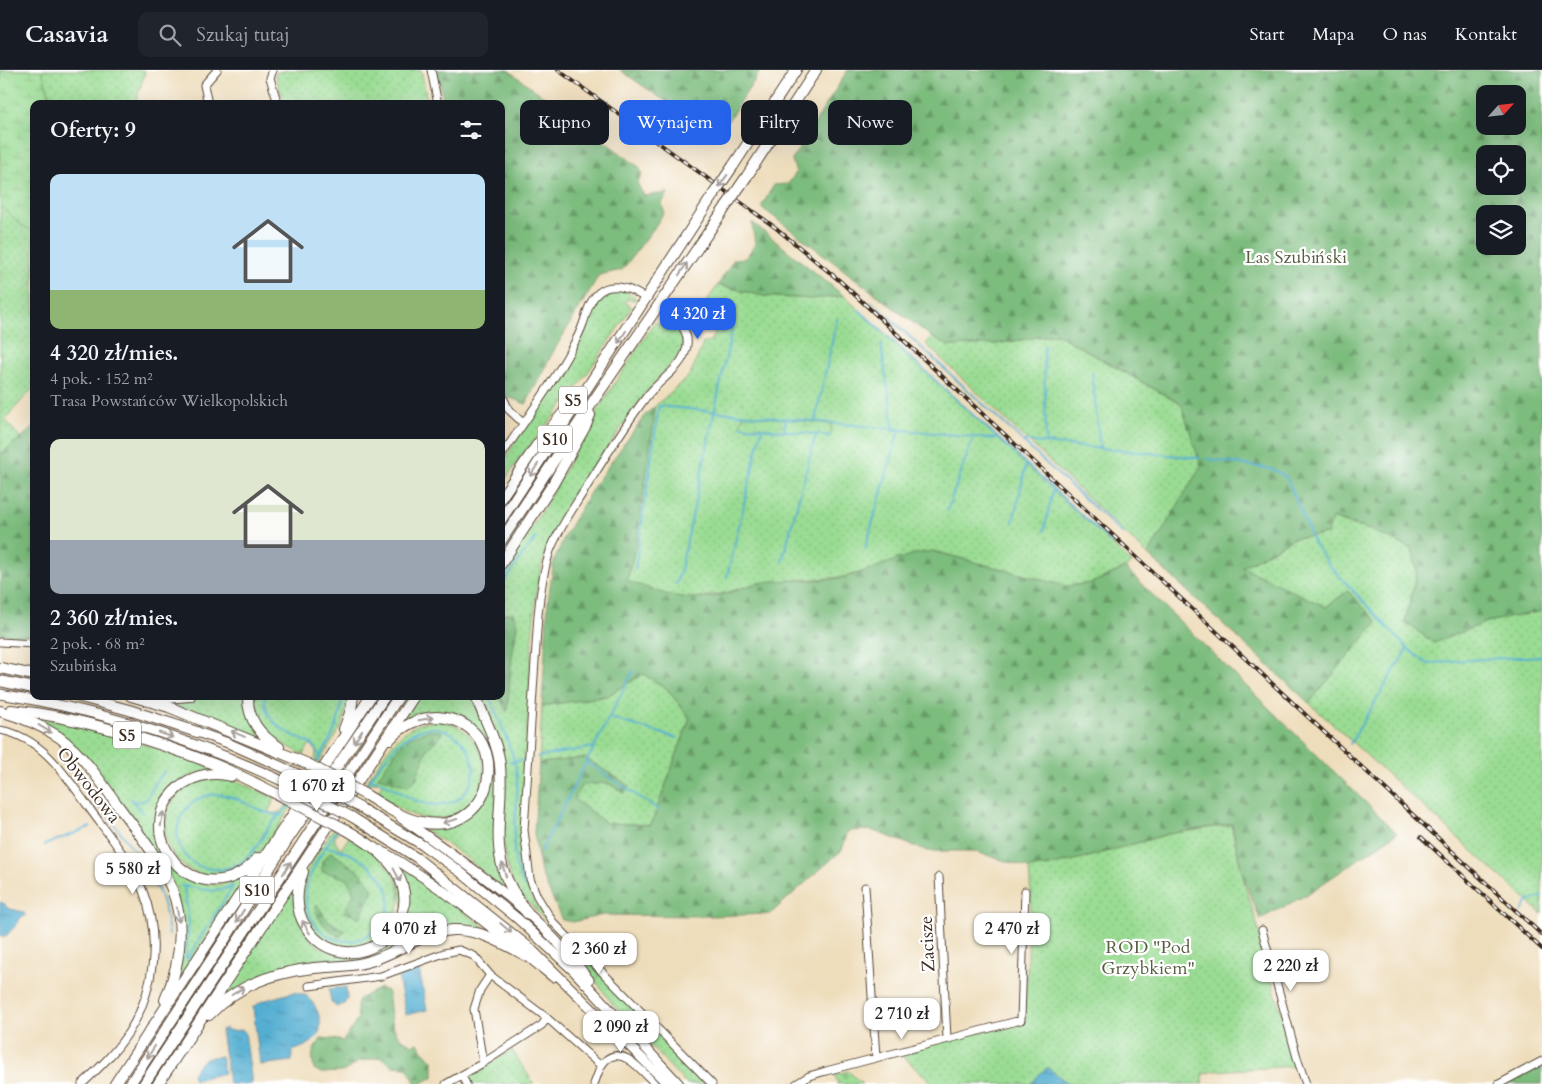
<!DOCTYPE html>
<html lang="pl">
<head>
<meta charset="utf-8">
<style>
	body { margin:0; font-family:Cardo,serif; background:#20242c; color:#f1f3f6; height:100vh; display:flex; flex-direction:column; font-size:19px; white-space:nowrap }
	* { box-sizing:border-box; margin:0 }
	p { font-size:16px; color:#9ea1a6 }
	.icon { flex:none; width:28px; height:28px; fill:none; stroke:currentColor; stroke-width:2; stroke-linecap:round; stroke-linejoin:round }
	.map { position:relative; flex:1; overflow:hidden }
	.sheet { position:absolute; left:30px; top:30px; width:475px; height:600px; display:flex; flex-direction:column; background:#171b24; border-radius:10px; box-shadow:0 5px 20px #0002 }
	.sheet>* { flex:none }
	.banner { position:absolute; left:520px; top:30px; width:475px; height:45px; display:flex; gap:10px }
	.needle { width:32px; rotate:63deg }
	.buttons { position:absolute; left:1476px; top:15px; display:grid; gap:10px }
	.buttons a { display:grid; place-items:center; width:50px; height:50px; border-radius:10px; background:#171b24; box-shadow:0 5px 20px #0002; font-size:25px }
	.price { position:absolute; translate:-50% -42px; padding:0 11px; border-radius:10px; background:#fff; color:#222; font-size:16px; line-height:32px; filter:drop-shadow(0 1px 2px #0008) }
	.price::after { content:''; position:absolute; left:50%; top:30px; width:15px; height:11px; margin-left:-8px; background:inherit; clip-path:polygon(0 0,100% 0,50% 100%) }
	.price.selected { background:#2563eb; color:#fff }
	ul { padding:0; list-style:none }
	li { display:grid; align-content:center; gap:10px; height:265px; padding:0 20px }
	li span { display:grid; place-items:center; height:155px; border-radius:10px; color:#555 }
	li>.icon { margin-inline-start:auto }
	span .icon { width:90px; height:90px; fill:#fffc; stroke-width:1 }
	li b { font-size:21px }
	h2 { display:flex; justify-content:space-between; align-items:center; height:60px; padding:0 20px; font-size:21px }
	.chip { padding:0 18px; border-radius:10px; background:#171b24; box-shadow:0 5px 20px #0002; font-size:18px; line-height:45px }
	.chip.selected { background:#2563eb; color:#fff }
	header { display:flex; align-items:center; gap:30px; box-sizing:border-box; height:70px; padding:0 25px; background:#171b24; border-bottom:1px solid #363941 }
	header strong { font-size:24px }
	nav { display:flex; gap:28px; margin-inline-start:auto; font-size:18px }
	.search { width:350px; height:45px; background:#20242c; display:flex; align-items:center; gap:12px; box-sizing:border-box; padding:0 18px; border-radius:10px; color:#9ea1a6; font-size:19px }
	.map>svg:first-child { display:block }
	.green { fill:url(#green-dots); stroke:#6a8358 }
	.forest { fill:url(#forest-firs); stroke:#5b734e; fill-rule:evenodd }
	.wetland { fill:url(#wetland-marsh); stroke:#6a8358 }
	.cemetery { fill:url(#cemetery-stones); stroke:#6a8358 }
	.water { fill:url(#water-ripples); stroke:#476c78 }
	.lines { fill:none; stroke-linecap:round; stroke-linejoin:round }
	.stream { stroke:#53aed1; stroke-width:2 }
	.minor-casing { stroke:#564536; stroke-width:9 }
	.major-casing { stroke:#564536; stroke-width:11 }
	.highway-casing { stroke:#564536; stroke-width:12 }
	.minor { stroke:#fff; stroke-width:7 }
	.major { stroke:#fff; stroke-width:9 }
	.highway { stroke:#fff; stroke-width:10 }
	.rail-casing { stroke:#3b2a1e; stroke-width:4 }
	.rail { stroke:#fff; stroke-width:2; stroke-dasharray:5.5; stroke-linecap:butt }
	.major-bridge-casing { stroke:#564536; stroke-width:11; stroke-linecap:butt }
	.highway-bridge-casing { stroke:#564536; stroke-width:12; stroke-linecap:butt }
	.major-bridge { stroke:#fff; stroke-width:9 }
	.highway-bridge { stroke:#fff; stroke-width:10 }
	.oneway { stroke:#a79f9a }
	.labels { text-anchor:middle; stroke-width:4.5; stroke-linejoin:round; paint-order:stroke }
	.shield { fill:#fff; stroke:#766a62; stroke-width:1 }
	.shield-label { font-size:16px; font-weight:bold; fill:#3b2a1e }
	.park-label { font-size:18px; fill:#585f41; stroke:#fff }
	.street-label { font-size:18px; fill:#3b2a1e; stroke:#fff }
</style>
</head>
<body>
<header>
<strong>Casavia</strong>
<div class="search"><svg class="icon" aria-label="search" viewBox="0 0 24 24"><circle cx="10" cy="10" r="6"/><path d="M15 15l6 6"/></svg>Szukaj tutaj</div>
<nav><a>Start</a><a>Mapa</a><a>O nas</a><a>Kontakt</a></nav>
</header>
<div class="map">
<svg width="1542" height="1014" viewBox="0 0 1542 1014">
	<defs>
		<pattern id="green-dots" width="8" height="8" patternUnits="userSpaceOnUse" patternTransform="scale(1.25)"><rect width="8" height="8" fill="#9adc93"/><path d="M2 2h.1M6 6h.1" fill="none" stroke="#86bd7e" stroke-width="1.8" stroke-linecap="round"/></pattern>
		<pattern id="forest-firs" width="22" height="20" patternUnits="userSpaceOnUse" patternTransform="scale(1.25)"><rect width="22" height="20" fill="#7bbc7d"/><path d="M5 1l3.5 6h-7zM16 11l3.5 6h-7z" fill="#696"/></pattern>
		<pattern id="wetland-marsh" width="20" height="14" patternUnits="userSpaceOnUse" patternTransform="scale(1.25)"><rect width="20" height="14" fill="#9adc93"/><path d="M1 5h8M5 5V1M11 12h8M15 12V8" fill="none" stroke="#86bd7e"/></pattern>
		<pattern id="cemetery-stones" width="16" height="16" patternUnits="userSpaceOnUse" patternTransform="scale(1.25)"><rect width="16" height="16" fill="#9adc93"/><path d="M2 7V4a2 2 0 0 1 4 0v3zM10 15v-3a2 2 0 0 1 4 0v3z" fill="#86bd7e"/></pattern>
		<pattern id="water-ripples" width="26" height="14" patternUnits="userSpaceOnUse" patternTransform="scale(1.25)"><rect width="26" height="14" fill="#53aed1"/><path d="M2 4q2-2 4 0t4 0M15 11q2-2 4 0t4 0" fill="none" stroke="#468ea9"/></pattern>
	</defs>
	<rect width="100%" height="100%" fill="#fff"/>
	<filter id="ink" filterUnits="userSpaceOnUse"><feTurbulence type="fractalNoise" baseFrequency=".02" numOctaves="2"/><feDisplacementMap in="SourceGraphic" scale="10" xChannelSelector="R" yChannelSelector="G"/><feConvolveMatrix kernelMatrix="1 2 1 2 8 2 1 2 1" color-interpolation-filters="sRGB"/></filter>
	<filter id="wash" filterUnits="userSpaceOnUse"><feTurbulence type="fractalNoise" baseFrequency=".0096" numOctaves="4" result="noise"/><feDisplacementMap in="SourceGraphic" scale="20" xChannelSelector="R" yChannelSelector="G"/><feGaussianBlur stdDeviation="1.12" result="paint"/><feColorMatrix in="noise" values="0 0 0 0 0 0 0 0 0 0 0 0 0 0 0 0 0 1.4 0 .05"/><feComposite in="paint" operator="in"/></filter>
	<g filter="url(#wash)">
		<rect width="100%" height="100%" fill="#edb"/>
		<path class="green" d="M0 0H144L145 2 136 31 138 34H34V317L5 349 15 362 34 378 0 406Z
			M287 0H421L428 34H284L275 3Z
			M718 215 763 226 810 229 844 226 1132 493 1125 498 1092 513 1066 516 933 481 844 507 758 513 722 524 686 529 667 525 627 511 636 474 654 350V337L690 305 702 277V274L712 270 715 265 707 231Z
			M626 221 637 229 636 230 628 229 625 232 632 237 582 311 518 391 501 415V394L576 280 587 258 595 235 602 226 610 222Z
			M661 243 679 258 683 267V275L681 282 639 331 571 433 553 464 543 490 537 516 533 558 520 773 526 813 533 830 543 844 706 1014H686L611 932 570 875 517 821 508 800 504 778V704L494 656 481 626H501V504L543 440 598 339 655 252 663 257 664 252 660 245Z
			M1057 264 1182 335 1202 396 1148 485 926 274 932 267 949 276 996 274Z
			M1331 448 1373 461 1412 479 1417 502 1405 552 1434 573 1487 552 1542 541V844L1309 633 1377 552 1348 521 1326 537 1241 498 1294 468 1327 464Z
			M643 604 666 618 690 648 651 755 606 753 574 729 581 715 607 713 625 723 629 716 585 688 539 693 542 636 607 626Z
			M203 626H243L262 669 169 634 185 632Z
			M250 626H349L350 628 341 657 319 693 315 691 316 682 310 674 303 685 273 668 259 655Z
			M419 626H473L486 655 497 699 495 767 509 824 468 789 419 755C424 755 432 758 438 757 445 756 454 748 461 744 468 740 479 736 484 730 509 703 480 641 443 643 432 644 410 654 399 657Z
			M28 646C90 655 151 676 210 697L213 700C203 703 189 705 181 711 170 718 166 727 162 739 160 745 157 751 157 757 155 791 188 817 220 814 233 813 242 807 252 800L174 916 180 894 175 817 90 690Z
			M438 651C444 652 452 653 457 656 507 685 483 757 425 748 406 745 391 734 376 725L382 714 379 712 370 713 366 719 363 717C379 694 392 665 419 654 425 652 432 652 438 651Z
			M217 708 239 712 275 728 268 743C277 744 282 742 287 735L291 737C278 757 266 779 247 794 237 803 222 808 209 806 146 796 152 711 217 708Z
			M1231 755 1244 811 1259 861 1273 915 1296 996 1214 1001 1203 1004V1014H934L898 982 1021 952 1025 948 1023 946 1026 923 1031 826 1029 798 1050 796 1095 785 1168 764Z
			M333 759 338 762 335 766V772L341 779 349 767C364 776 383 787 393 803 408 828 396 861 371 874 366 876 361 876 356 877 322 883 300 851 302 820 304 798 322 777 333 759Z
			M395 794 415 805 491 862 469 856 362 890 303 895 215 935 297 810 306 864 320 877 365 884 382 877 390 871 396 864 405 847Z
			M512 980 534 1014H472L470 1010 473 1004Z"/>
		<path class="forest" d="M437 0H508L639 97 642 104 637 113 644 126 668 123 662 133 664 142 654 158 622 200 599 205 553 282 526 334 508 327 501 330V34H444Z
			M620 0H761L728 51 717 52 710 62Z
			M848 0H1542V541L1487 552 1434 573 1405 552 1417 502 1412 479 1373 461 1332 448 1328 464 1294 468 1242 497 1326 537 1348 521 1377 552 1309 633 1148 485 1201 396 1181 334 1057 264 996 274 949 276 932 267 761 137 774 115 788 114 796 103 792 90ZM1485 24H1518V56H1485ZM1485 84H1518V116H1485ZM1485 144H1518V176H1485Z
			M752 152 844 226 810 229 763 226 718 215 734 189 746 188 755 174Z
			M654 337V350L636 474 627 511C663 523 685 534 724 524 740 519 755 513 772 511 796 509 821 512 845 507 875 501 902 483 933 481L1066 516 1092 513 1125 498 1397 763 1306 825 1260 849 1242 803 1232 754 1168 764 1095 785 1050 796 1029 798 973 781H928L871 760 848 761 842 780 770 844 708 846 603 845 572 852 562 850 541 803 534 763 539 693 585 688 630 716 625 723 607 713 582 715 574 729 606 753 651 755 690 648 666 618 643 604 607 626 542 636 548 530 554 491 565 465 594 416 645 345Z
			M34 357V566L0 564V385Z
			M505 543H513L517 555 511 594 507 642 499 626H501V549Z
			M427 661H441V666L427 679 416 709 408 716 378 707 399 677 410 667Z
			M331 782 360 802 373 819 360 848 344 842 354 823 347 809 322 801V791Z
			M317 834 326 849 345 861 340 867C326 859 320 852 314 837Z
			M380 918 387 921C392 935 388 955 399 966 402 970 408 972 412 975L418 973 427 986 433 990V1007L420 1014H416L407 997 393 996 381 987 360 991 345 1001 340 1002 321 1003 314 999C311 983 312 981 322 968L333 969 343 971 358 949 357 937 359 929Z
			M1542 994V1014H1506Z"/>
		<path class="wetland" d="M2 0H42L52 34H34V161L22 156 0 135V13Z
			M743 345 832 354 830 366 740 356Z"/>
		<path class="cemetery" d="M848 1001 862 1014H837L838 1013 835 1005Z"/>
		<path class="water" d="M0 832 5 834 7 838 23 842 25 844V846L20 848 18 853 6 866H0Z
			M419 899 427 940 406 945 398 907Z
			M346 917 347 929 344 934 336 937 331 932 329 919Z
			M294 922C297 923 303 924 305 925 317 933 326 956 316 968 310 975 301 978 292 981V991L260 995 253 937 262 931Z
			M226 958 227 961 243 960 245 962 252 1014H229L221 960Z
			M221 986 224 1003 194 1010 192 1004C201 990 204 988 221 986Z
			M1048 998 1069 1014H1030C1037 1009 1039 1002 1048 998Z"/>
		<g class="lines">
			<path class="stream" d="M872 232 1023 371 1200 388
				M859 240 1113 474
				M881 274 894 360
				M1044 276 1046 373
				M1092 303 1100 378
				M815 351 837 249
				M740 356 762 358
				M816 364 830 366
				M1023 372 1122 463
				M1208 389 1272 399 1285 406 1290 415 1314 474 1330 496 1407 578 1428 594 1450 591 1542 586
				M947 441 973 368
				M1013 452 1026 395
				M1044 461 1053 420
				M865 479 899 361
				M782 492 816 364 784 361 786 349
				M635 499 659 336 995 369 997 368
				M727 507 762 358 784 361
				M676 514 681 499 735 245
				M501 517 519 490 536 468 534 467
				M265 626C262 653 291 665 312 674L315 678 320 686
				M489 626C499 652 514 679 517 707 519 736 510 766 516 795 518 803 522 810 525 817
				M610 648 677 668
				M1350 674 1407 579
				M58 685 77 706 140 788 160 824 166 844 169 865
				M537 687 594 677 633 601
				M510 692 524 690
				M586 692 659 740
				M316 693C329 673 343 651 341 626
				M371 709C397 714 413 739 443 734 450 733 456 732 461 727 469 718 473 711 474 699H476
				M364 719C381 692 414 640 452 664 466 672 472 684 474 699
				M131 729 143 743
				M135 732 146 730 156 712 165 701
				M282 745C256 746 237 720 210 725 187 729 171 754 180 776 188 799 218 805 238 794 253 786 259 771 269 757 275 749 283 743 289 734
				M45 775 90 757
				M326 777C346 779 369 792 381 808 412 850 348 896 316 855 307 844 304 830 307 816 312 795 326 776 338 759
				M541 781 594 677
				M181 816C204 818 208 825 233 816
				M184 816 189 852 186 888 187 889 233 816
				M1522 842 1528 831 1542 827"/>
		</g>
	</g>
	<g filter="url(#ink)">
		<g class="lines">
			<g class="minor-casing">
				<path id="minor" d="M273 0 270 8 278 34
					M431 0 438 34
					M208 34 204 15 217 0
					M663 240C679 251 693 263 685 283 679 300 658 311 647 326 624 356 604 389 584 421 572 440 558 460 550 481 543 502 540 523 538 545L524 760 530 809 537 826 553 852 712 1014
					M501 323 509 340 523 353
					M501 386C524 352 550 318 570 281 575 272 580 263 583 254 587 243 589 231 598 223 610 212 627 217 640 225
					M0 572 34 574
					M0 660C41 667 64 703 87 735 106 762 130 789 143 821 161 867 155 922 128 963 115 983 99 998 82 1014
					M939 807 947 969
					M865 817 876 988
					M1262 860 1298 991 1306 1014
					M309 916 381 906 444 883 459 880 474 886 490 905
					M483 993 474 939 480 920 490 905 547 948 601 996
					M462 1006 466 1014
					M446 1014 483 993 542 955 547 948
					M594 1014C597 1007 599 998 604 992 621 973 643 1002 655 1014
					M796 1014 809 1006 826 1001 1021 950 1025 821
					M1499 1014 1542 991"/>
			</g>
			<g class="major-casing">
				<path id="major" d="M0 624C102 640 200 672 293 716
					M197 662 228 673 300 705
					M359 737 424 776 459 801 518 849 574 901 679 1014
					M352 747 417 788 529 877 668 1014
					M401 748C471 797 538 841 589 910
					M380 780C442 816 498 862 553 907"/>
			</g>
			<g class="highway-casing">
				<path id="highway" d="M733 96 796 0
					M747 106 816 0
					M501 428 537 375 577 326
					M501 450 713 125
					M501 471 596 327 727 135
					M501 494 553 414 586 355 590 345
					M0 598 34 605
					M0 611 34 618
					M77 626 129 640 197 662
					M131 626 169 637 308 694
					M248 626C247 649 261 666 279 677
					M476 626C483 647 495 666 499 688 505 722 494 758 501 791 505 811 516 826 527 843
					M154 629 190 626
					M11 640C80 647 153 670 216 695 240 705 262 717 285 728
					M0 641C21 647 41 655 59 667 82 684 100 710 116 733 140 766 171 800 178 841 183 872 177 902 165 930
					M344 659 351 640 353 626
					M231 706C215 702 197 704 183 714 120 759 200 854 258 788
					M366 725C383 735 401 748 421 752 501 769 514 651 437 647 419 647 402 656 390 669
					M303 802C296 820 295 840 306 857 344 915 430 862 397 803 385 783 364 770 345 759
					M209 945C237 915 274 902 314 898 332 896 350 897 367 892 396 884 422 862 453 860 480 859 504 874 527 886
					M115 1014 371 626
					M130 1014 225 869 286 772 385 626
					M144 1014 399 626
					M158 1014 414 626"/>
			</g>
			<use href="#minor" class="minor"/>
			<use href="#major" class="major"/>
			<use href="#highway" class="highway"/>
			<g class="rail-casing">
				<path id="rail" d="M558 0 776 158 840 211 1542 865
					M1421 767 1542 879"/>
			</g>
			<use href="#rail" class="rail"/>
			<g class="major-bridge-casing">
				<path id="major-bridge" d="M300 705 359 737
					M293 716 352 747"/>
			</g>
			<g class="highway-bridge-casing">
				<path id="highway-bridge" d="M713 125 733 96
					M727 135 747 106
					M308 694 366 725
					M285 728 345 759"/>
			</g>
			<use href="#major-bridge" class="major-bridge"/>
			<use href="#highway-bridge" class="highway-bridge"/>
		</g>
		<defs><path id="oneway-shaft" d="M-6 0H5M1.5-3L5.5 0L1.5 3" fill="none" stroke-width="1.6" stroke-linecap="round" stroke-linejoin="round" transform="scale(1.25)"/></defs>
		<g class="oneway">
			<use href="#oneway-shaft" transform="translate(723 111) rotate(125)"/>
			<use href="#oneway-shaft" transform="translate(683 199) rotate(-57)"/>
			<use href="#oneway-shaft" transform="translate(622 267) rotate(123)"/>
			<use href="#oneway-shaft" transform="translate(534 400) rotate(123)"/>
			<use href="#oneway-shaft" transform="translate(426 649) rotate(-9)"/>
			<use href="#oneway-shaft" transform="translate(45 659) rotate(31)"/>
			<use href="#oneway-shaft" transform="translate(238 664) rotate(-157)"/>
			<use href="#oneway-shaft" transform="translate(166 665) rotate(19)"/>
			<use href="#oneway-shaft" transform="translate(358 667) rotate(123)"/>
			<use href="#oneway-shaft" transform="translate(162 749) rotate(-80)"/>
			<use href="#oneway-shaft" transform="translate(450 751) rotate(165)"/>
			<use href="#oneway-shaft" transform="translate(287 798) rotate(-57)"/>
			<use href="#oneway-shaft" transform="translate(504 800) rotate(-107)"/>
			<use href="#oneway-shaft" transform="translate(397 805) rotate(62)"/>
			<use href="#oneway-shaft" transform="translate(178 845) rotate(81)"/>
			<use href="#oneway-shaft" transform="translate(240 846) rotate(122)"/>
			<use href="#oneway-shaft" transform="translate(306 857) rotate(-121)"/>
			<use href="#oneway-shaft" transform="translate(506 858) rotate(40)"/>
			<use href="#oneway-shaft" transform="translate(238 921) rotate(-32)"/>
			<use href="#oneway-shaft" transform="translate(151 982) rotate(123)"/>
		</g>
	</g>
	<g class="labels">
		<g class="shield">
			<rect x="559" y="316.5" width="28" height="27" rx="4"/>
			<rect x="537.5" y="355.5" width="35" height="27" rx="4"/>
			<rect x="113" y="651.5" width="28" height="27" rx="4"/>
			<rect x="239.5" y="806.5" width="35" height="27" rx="4"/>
		</g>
		<g class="shield-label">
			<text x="573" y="336">S5</text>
			<text x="555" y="375">S10</text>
			<text x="127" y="671">S5</text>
			<text x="257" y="826">S10</text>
		</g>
		<g class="park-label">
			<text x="1296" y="193">Las Szubiński</text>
			<text x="1148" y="883">ROD "Pod<tspan x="1148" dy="21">Grzybkiem"</tspan></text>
		</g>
		<g class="street-label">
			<text transform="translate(89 715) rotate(52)" y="6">Obwodowa</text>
			<text transform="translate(927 874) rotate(-93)" y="6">Zacisze</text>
		</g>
	</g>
</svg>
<div class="buttons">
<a><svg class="needle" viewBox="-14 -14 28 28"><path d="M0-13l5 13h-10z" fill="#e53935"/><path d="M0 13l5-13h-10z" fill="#9ea1a6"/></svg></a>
<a><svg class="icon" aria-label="locate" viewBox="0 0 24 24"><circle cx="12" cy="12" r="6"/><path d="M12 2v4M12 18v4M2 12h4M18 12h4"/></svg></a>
<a><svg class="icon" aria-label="layers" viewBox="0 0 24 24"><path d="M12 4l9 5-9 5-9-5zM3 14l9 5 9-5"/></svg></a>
</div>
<b class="price selected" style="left:698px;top:270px">4 320 zł</b>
<b class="price" style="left:317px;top:742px">1 670 zł</b>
<b class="price" style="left:133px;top:825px">5 580 zł</b>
<b class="price" style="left:409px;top:885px">4 070 zł</b>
<b class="price" style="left:1012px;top:885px">2 470 zł</b>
<b class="price" style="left:599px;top:905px">2 360 zł</b>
<b class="price" style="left:1291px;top:922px">2 220 zł</b>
<b class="price" style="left:902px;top:970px">2 710 zł</b>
<b class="price" style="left:621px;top:983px">2 090 zł</b>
<div class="banner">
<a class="chip">Kupno</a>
<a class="chip selected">Wynajem</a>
<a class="chip">Filtry</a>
<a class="chip">Nowe</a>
</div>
<section class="sheet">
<h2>Oferty: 9<svg class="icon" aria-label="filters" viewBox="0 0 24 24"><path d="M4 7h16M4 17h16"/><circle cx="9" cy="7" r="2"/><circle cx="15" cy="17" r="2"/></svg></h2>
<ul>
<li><span style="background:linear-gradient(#bfe0f5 75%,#8fb573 0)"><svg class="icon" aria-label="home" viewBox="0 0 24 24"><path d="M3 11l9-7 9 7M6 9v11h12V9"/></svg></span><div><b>4 320 zł/mies.</b><p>4 pok. · 152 m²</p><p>Trasa Powstańców Wielkopolskich</p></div></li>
<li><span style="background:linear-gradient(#dfe7d0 65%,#9aa5b1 0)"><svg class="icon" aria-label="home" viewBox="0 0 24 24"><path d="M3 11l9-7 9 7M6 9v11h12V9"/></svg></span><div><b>2 360 zł/mies.</b><p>2 pok. · 68 m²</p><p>Szubińska</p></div></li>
</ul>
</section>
</div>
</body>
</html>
